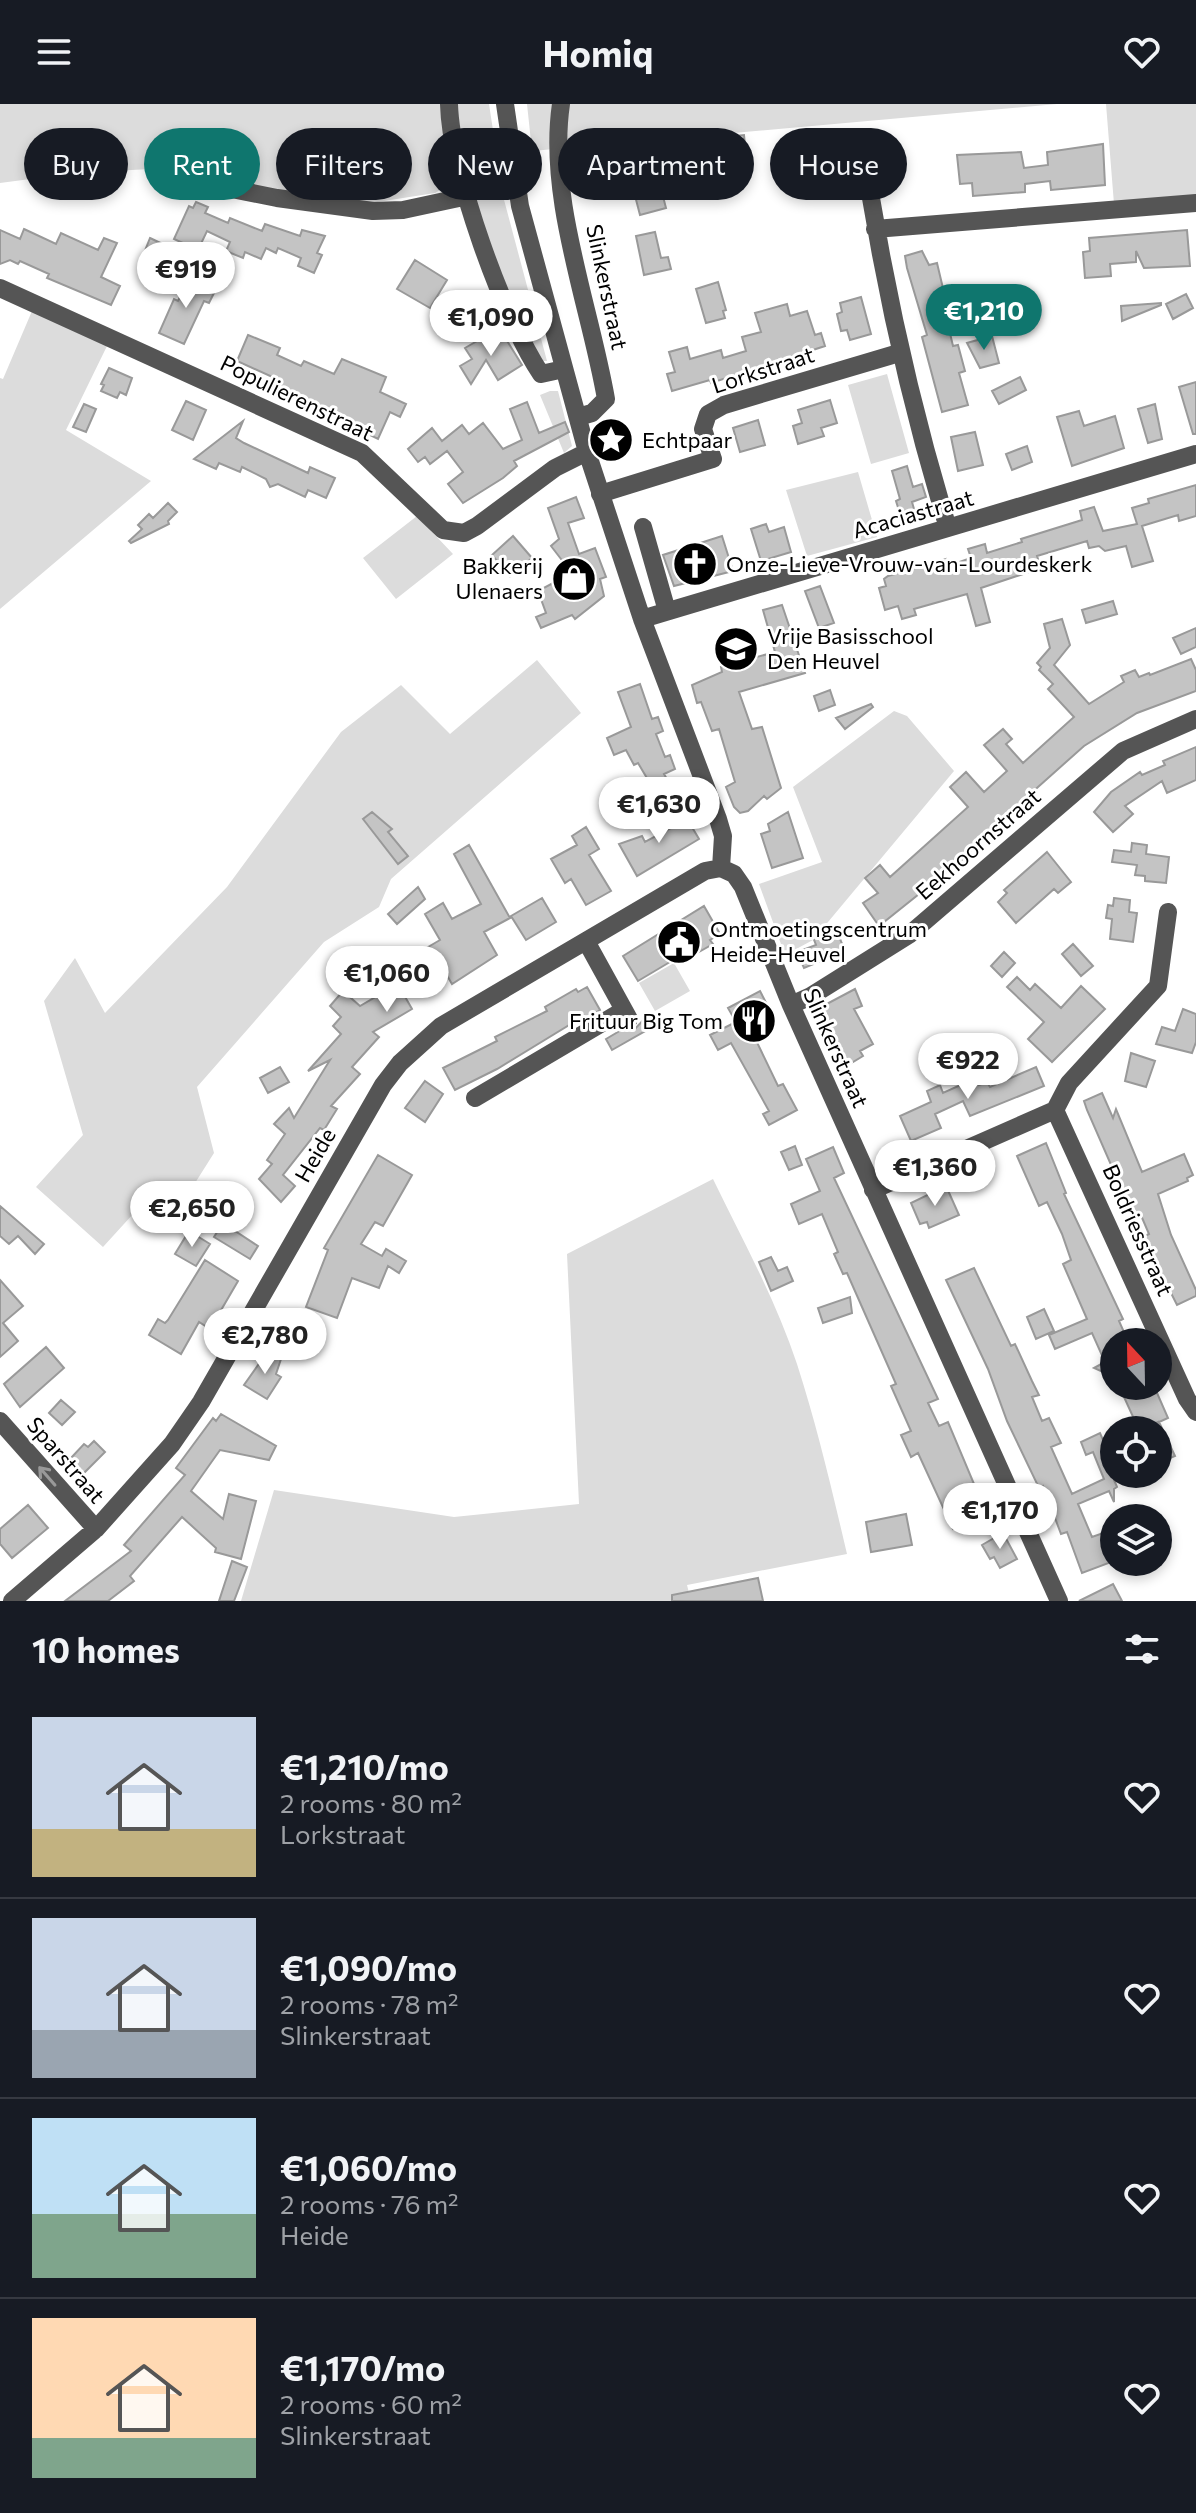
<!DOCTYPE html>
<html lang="en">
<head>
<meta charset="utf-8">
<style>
	body { margin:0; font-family:Commissioner,sans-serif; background:#242831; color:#f1f3f6; height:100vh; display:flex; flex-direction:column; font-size:30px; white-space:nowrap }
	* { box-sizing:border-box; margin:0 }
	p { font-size:26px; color:#9ea1a6 }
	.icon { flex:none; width:44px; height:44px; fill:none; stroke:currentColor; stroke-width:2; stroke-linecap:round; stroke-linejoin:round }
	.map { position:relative; height:1497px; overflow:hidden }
	.sheet { display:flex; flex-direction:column; background:#171b24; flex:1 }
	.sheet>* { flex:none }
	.banner { position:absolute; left:24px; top:24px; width:1148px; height:72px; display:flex; gap:16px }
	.needle { width:52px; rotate:338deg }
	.fabs { position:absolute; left:1100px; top:1224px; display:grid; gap:16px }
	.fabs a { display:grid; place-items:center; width:72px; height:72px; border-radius:50%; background:#171b24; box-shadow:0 4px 12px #0003; font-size:40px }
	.price { position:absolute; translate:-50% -68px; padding:0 18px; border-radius:28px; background:#fff; color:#222; font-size:26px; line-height:52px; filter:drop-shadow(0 2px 4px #0008) }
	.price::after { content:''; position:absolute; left:50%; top:48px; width:24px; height:18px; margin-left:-12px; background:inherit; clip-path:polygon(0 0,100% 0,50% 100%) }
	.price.current { background:#0f766e; color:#fff }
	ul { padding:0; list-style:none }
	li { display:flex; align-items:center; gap:24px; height:200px; padding:0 32px }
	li+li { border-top:2px solid #363941 }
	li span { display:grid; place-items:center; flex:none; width:224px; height:160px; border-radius:0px; color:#555 }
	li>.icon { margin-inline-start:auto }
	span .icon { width:96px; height:96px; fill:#fffc; stroke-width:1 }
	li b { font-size:34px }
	h2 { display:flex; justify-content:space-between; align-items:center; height:96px; padding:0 32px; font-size:34px }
	.chip { padding:0 28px; border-radius:36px; background:#171b24; box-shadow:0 4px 12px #0003; font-size:28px; line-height:72px }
	.chip.current { background:#0f766e; color:#fff }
	header { display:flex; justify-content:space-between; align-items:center; height:104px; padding:0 32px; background:#171b24; font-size:36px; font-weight:700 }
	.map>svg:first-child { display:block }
	.green { fill:#dcdcdc }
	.building { fill:#c4c4c4; stroke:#999; stroke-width:2 }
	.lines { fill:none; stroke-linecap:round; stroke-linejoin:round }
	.minor { stroke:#555; stroke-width:18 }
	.oneway { stroke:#999 }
	.labels { text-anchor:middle; stroke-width:6; stroke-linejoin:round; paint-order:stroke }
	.street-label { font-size:22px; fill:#000; stroke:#fff }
	.poi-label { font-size:22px; fill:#000; stroke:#fff; text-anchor:start }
</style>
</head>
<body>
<header><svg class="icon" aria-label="menu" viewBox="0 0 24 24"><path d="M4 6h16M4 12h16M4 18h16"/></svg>Homiq<svg class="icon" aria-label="heart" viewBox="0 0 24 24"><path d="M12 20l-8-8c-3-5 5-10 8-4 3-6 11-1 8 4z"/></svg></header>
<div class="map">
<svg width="1196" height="1497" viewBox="0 0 1196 1497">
	<rect width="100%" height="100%" fill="#fff"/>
	<path class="green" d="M0 0H489L503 92 547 257H543L533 248 486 139 468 69 435 89 371 99 247 83 242 73 243 60 76 69 0 79Z
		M527 0H1057L532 47Z
		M1106 0H1196V93L1114 100Z
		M32 207 107 242 66 326 151 377 0 505V274L3 275Z
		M887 270 909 349 871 360 848 281Z
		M550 287H558L572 342 564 349 540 291Z
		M858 368 877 433 807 452 786 386Z
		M417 412 453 450 396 495 363 454Z
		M537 556 581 609 391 775 379 803 324 838 197 983 214 1049 178 1106 154 1087 103 1143 36 1083 83 1031 44 897 75 854 105 909 227 783 341 628 401 581 450 630Z
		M894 607 907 612 954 667 813 836 785 851 759 780 822 758 793 683Z
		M674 859 690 887 655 907 639 879Z
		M713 1075C742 1135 776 1196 797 1260 817 1322 832 1386 847 1450L687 1481 691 1497H241L274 1386 454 1413 579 1400 567 1150Z"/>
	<path class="building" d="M744 31 746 51 719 54 717 34Z
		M1103 40 1105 81 1051 86 1050 77 1025 80V88L973 92 972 79 960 80 957 51 1021 48 1024 64 1048 61 1047 48Z
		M823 46 827 65H822L824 71 789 79 784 52Z
		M659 77 666 104 640 111 633 84Z
		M196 98 208 103 205 109 228 119 230 114 262 127 265 120 300 132 302 126 325 132 317 149 322 151 314 169 298 162 301 154 278 144 276 149 266 144 261 155 245 148 243 154 226 147 230 138 207 127 198 146 174 135 189 102 193 104Z
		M24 125 56 140 61 129 98 146 104 134 117 139 101 173 120 182 111 201 47 174 49 170 20 157 18 160 10 156 0 160V126L20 135Z
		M1187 126 1190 162 1144 164 1136 147V158L1110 160 1111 172 1085 174 1083 148 1090 147 1089 134Z
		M655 128 661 154 668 153 671 165 644 171 636 132Z
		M150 134 169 143 162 158 144 149Z
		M922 147 929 161 937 159 946 197 939 199 946 226 949 225 953 242 958 241 965 267 959 269 968 301 942 308 922 233 927 231 907 164 905 152Z
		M415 156 447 176 430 204 397 185Z
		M190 173 216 185 209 199 204 197 184 240 159 229 174 195 178 197Z
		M718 178 726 206 723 207 725 214 706 219 696 185Z
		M1186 190 1193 204 1173 215 1166 200Z
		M861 193 871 230 850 236 847 226 841 227 837 210 842 208 840 199Z
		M1161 199V201L1122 217 1121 202Z
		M787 200 790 212 807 207 815 231 821 229 825 242 711 279 710 276 672 287 667 270 675 268 669 248 687 243 690 255 721 246 723 254 746 247 742 233 761 228 755 209Z
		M248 231 280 244 277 251 301 262 304 257 334 270 342 255 386 273 380 288 406 300 400 313 390 308 378 335 366 329 368 325 303 296 305 293 287 289 281 291 280 286 274 283 277 275 237 257Z
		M504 232 522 261 498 276 486 256 471 280 460 262 472 255 465 244 484 233 489 241Z
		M992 232 999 259 980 264 967 239Z
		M109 264 132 274 126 291 120 288 117 294 101 287 104 281 101 280Z
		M1020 273 1026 286 999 300 992 287Z
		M1196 278V330H1193L1179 283Z
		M830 296 837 319 821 324 824 332 798 340 793 322 802 319 798 306Z
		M186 297 206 306 193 336 172 326Z
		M527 298 539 329 565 318 569 328 514 357 517 362 503 374 463 399 448 380 463 368 447 347 430 360 425 353 418 358 408 345 432 324 442 337 462 321 469 330 483 319 503 345 522 336 510 305Z
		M84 300 96 305 86 328 73 323Z
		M1155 300 1162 335 1148 339 1138 305Z
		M1079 307 1084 322 1115 312 1124 344 1072 362 1057 313Z
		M758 316 765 341 740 348 733 324Z
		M243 317 236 334 244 339 308 369 310 363 335 374 326 394 308 386 305 393 278 380 270 383 266 375 242 363 240 368 219 359 216 365 194 355Z
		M975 328 983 361 958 367 951 333Z
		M1027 342 1032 358 1012 366 1006 350Z
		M907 362 913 383 922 380 926 393 912 398 916 412 902 416 896 397 900 395 892 367Z
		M1196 381V412L1179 417 1178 411 1142 422 1153 457 1132 463 1126 442 1105 447 1099 442 1089 444 1087 437 1037 452 1041 464 981 484 990 518 976 522 967 490 914 505 916 511 902 515 898 502 885 506 879 484 886 482 884 475 888 472 946 455 948 462 971 454 968 445 985 440 987 449 1022 438 1021 435 1082 416 1080 407 1094 403 1103 427 1137 420 1132 404 1149 399 1148 395Z
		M576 393 584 414 568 419 579 450 595 444 606 473 600 475 604 492 575 515 572 511 541 524 536 513 546 509 538 487 553 479 566 493 581 481 551 442 559 435 548 404Z
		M168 399 177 408 168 417 169 420 131 439 129 437 142 425 138 421 149 410 153 414Z
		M766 420 769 428 784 423 791 448 761 457 751 425Z
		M513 432 532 454 510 472 492 451Z
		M722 432 733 467 674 482 663 451Z
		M820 482 834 519 819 524 805 487Z
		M1113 497 1117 510 1086 519 1082 506Z
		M782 501 805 569 739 588 752 625 762 623 781 684 767 695 764 692 748 707 740 709 734 703 726 683 735 678 719 625 712 627 701 598 697 599 692 581 722 568 721 563 775 548 763 506Z
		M1062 515 1070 541 1054 561 1089 600 1124 578 1121 572 1135 566 1139 573 1149 569 1150 571 1191 555 1196 566V587L1137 609 1084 642 992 724 964 754 879 822 863 799 878 789 865 774 880 761 890 773 968 703 950 683 966 668 984 688 1007 667 984 641 1003 625 1012 635 1006 640 1023 659 1074 613 1048 585 1053 580 1039 566 1041 563 1037 559 1050 544 1044 520Z
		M1196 524V543L1181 550 1173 534Z
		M640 580 652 615 658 613 663 627 656 630 665 653 670 651 675 665 664 670 671 682 657 691 638 659 634 661 626 646 614 651 607 634 631 623 618 588Z
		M830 586 835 601 819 607 814 592Z
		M871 600 873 603 845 625 836 614Z
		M1196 643V676L1167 689 1162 677 1125 702 1133 710 1113 728 1094 708 1111 688 1140 668 1142 671 1165 661 1163 657Z
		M372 708 392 725 388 728 408 752 398 760 363 715Z
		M683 708 699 735 637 772 619 740 642 732 645 738 673 723 672 714Z
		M788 708 803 754 772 764 761 730 770 727 768 720Z
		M586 723 599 745 589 751 611 787 586 801 571 775 565 779 551 755 577 741 572 732Z
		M1132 739 1147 741 1146 750 1169 753 1166 779 1145 777V772L1135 771 1137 761 1112 758 1114 746 1131 748Z
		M469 741 510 814 484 828 497 851 452 880 441 861 400 884 412 905 373 928 379 933 352 963 360 970 331 1002 337 1005 324 1026 320 1024 283 1071 295 1082 281 1098 259 1075 272 1060 267 1056 285 1030 274 1020 289 1004 294 1014 330 956 308 967 341 930 333 922 341 913 330 902 343 887 360 902 394 882 382 858 393 851 399 860 440 836 425 810 443 799 452 815 481 800 454 750Z
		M1047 748 1071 778 1058 789 1054 785 1016 819 998 798 1007 789 1004 786Z
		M418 783 425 795 397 820 388 810Z
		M542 794 556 818 526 836 511 812Z
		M1114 794 1130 796 1129 808 1137 809 1133 838 1110 835 1112 815 1106 814 1108 801 1113 802Z
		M704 802 720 830 710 836 713 840 683 857 680 852 638 877 623 852Z
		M824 829 827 834 838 830 845 847 804 864 797 848 816 841 813 833Z
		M1073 840 1093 862 1081 872 1062 850Z
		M1004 848 1015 859 1002 873 991 862Z
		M1017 873 1030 886 1035 880 1061 904 1081 882 1105 905 1052 958 1028 935 1044 918 1007 883Z
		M587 883 600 906 586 915 584 912 497 965 455 986 443 964 497 937 495 933 547 907 545 903 576 885 578 888Z
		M855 885 862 902 854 905 873 940 860 947 863 952 848 961 821 903Z
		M760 887 775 916 752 928 778 982 783 980 797 1006 769 1021 763 1010 769 1007 731 939 718 946 710 931 736 918 728 904Z
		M1183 905 1196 910V938L1192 949 1156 940 1162 923 1175 927Z
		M648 911 654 922 612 946 606 935 623 925 634 926Z
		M1131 949 1155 957 1146 983 1125 977Z
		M280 963 289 978 268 989 260 974Z
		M1036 963 1044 982 970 1012 963 997 935 1010 941 1024 911 1037 900 1012 931 998 927 987 940 981 943 989 976 974 979 981 987 978 990 983Z
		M425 977 443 990 425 1018 405 1004Z
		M1102 989 1113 1014 1116 1005 1142 1068 1184 1050 1193 1071 1187 1074 1188 1077 1158 1090 1171 1131 1196 1186V1192L1177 1201 1143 1133 1149 1130 1140 1109 1136 1110 1132 1101 1129 1102 1087 1006 1084 997Z
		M1046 1039 1066 1089 1064 1090 1123 1215 1119 1217 1127 1235 1114 1238V1278L1112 1272 1094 1264 1105 1258 1092 1229 1055 1245 1049 1231 1087 1215 1063 1160 1071 1156 1062 1130 1047 1098 1039 1102 1017 1052Z
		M795 1042 802 1061 789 1066 781 1048Z
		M833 1043 844 1069 834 1074 938 1295 928 1299 939 1322 948 1318 982 1399 977 1401 981 1411 953 1425 918 1349 911 1353 901 1331 911 1327 891 1282 896 1280 847 1169 843 1170 834 1150 838 1148 822 1110 799 1120 791 1100 820 1087 806 1055Z
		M378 1051 412 1071 383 1122 375 1118 361 1140 382 1152 386 1145 406 1157 399 1169 388 1162 379 1184 352 1174 337 1214 306 1203 328 1146 324 1144Z
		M946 1082 959 1111 929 1124 927 1118 920 1120 911 1099Z
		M206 1085 234 1103 225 1117 198 1097Z
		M0 1102 44 1140 35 1150 18 1132 9 1140 0 1132Z
		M223 1119 258 1142 250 1155 214 1133Z
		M189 1127 210 1140 196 1162 175 1150Z
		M771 1153 778 1167 787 1163 793 1177 771 1187 759 1158Z
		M205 1156 238 1177 210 1225 199 1218 181 1250 149 1231 158 1215 165 1219 168 1216Z
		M974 1164 1011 1242 1015 1240 1032 1277 1039 1291 1032 1293 1042 1317 1049 1314 1061 1339 1051 1343 1072 1390 1104 1375 1093 1348 1086 1351 1081 1338 1100 1329 1103 1336 1114 1332V1376L1117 1383 1114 1385V1398L1109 1387 1078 1400 1092 1433 1106 1428 1114 1457 1082 1469 1067 1428 1061 1430 1043 1382 1039 1384 1007 1317 988 1265 946 1176Z
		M0 1176 23 1202 3 1219 18 1237 0 1253Z
		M850 1193 852 1209 823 1219 818 1204Z
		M1044 1205 1054 1227 1036 1235 1027 1213Z
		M46 1243 64 1264 20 1303 4 1280Z
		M268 1247 281 1255 276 1270 281 1273 267 1295 244 1281Z
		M1119 1282H1154L1168 1314 1159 1318 1175 1352 1158 1359V1318L1139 1326Z
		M61 1296 75 1308 62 1321 49 1309Z
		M221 1310 276 1342 269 1356 220 1346 191 1387 223 1415 229 1390 256 1397 241 1455 215 1448 216 1444 182 1413 130 1472 134 1477 108 1497H65L131 1447 124 1441 185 1371 176 1364 213 1314 216 1317Z
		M94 1337 105 1348 84 1369 70 1355 84 1340 88 1343Z
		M28 1401 48 1424 12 1454 0 1440V1425Z
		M906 1410 912 1441 871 1448 866 1418Z
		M1003 1429 1017 1455 1000 1464 994 1453 990 1455 982 1441Z
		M232 1457 247 1463 234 1497H219Z
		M758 1474 763 1497H672V1491Z
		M1113 1480 1122 1497H1079Z"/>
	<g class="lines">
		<path class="minor" d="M449 0C451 69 503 213 541 270L564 265
			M505 0 520 102 587 348 642 515 718 715 723 732 721 764
			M561 0C547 94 590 202 606 295L592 309 578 313
			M862 36C881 168 909 296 948 424
			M167 72 277 94 373 107 403 106 468 92
			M875 125 1196 99
			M0 184 362 349 443 426 464 429 477 422 555 364 587 348
			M600 390 713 355 703 325 708 310 724 301 899 249
			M643 423 667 507
			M642 515 1196 350
			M721 764 734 770 743 783 791 901 1059 1497
			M586 837 629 915
			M791 901 811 892 910 830 1123 647 1196 615
			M475 994 624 906
			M1055 1006 1187 1295 1196 1308
			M873 1086 1055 1006 1069 979 1158 882 1168 808
			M0 1317 96 1425
			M12 1497 96 1425 172 1340 201 1298 383 981 400 959 441 922 705 767 721 764"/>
	</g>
	<defs><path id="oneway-shaft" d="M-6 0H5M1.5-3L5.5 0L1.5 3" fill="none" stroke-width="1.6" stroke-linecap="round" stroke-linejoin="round" transform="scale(2)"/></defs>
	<use class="oneway" href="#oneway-shaft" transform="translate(47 1372) rotate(-131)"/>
	<defs>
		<g id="sight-disc" transform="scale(2.3)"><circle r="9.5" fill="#000" stroke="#fff"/><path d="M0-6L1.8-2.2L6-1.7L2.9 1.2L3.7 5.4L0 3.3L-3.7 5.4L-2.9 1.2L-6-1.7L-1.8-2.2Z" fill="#fff"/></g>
		<g id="church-disc" transform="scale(2.3)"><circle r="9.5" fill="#000" stroke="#fff"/><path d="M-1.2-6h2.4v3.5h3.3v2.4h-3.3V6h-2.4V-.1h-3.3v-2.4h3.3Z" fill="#fff"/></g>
		<g id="shop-disc" transform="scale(2.3)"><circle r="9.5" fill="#000" stroke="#fff"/><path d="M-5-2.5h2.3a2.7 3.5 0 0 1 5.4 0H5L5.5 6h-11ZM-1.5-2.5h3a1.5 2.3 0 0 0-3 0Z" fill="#fff"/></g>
		<g id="school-disc" transform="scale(2.3)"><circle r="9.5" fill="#000" stroke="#fff"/><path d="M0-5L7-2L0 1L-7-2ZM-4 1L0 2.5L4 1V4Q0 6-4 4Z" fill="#fff"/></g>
		<g id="civic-disc" transform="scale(2.3)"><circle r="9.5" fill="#000" stroke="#fff"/><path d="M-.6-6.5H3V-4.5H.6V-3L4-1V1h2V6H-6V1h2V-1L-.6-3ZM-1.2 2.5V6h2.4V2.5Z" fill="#fff"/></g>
		<g id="restaurant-disc" transform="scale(2.3)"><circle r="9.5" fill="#000" stroke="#fff"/><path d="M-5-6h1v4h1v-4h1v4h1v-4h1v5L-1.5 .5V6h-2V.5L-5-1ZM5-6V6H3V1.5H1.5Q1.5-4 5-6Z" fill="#fff"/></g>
	</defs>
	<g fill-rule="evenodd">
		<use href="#sight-disc" x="611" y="336"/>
		<use href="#church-disc" x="695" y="460"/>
		<use href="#shop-disc" x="574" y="475"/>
		<use href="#school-disc" x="736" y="545"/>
		<use href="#civic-disc" x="679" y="838"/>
		<use href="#restaurant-disc" x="754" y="917"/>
	</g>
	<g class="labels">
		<g class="street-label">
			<text transform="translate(607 183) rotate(78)" y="8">Slinkerstraat</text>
			<text transform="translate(763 266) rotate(-18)" y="8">Lorkstraat</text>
			<text transform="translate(297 294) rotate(26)" y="8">Populierenstraat</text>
			<text transform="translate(913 410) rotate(-16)" y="8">Acaciastraat</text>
			<text transform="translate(978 740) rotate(-41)" y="8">Eekhoornstraat</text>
			<text transform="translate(836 944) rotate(66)" y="8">Slinkerstraat</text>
			<text transform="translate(315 1051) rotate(-60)" y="8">Heide</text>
			<text transform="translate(1138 1126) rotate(66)" y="8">Boldriesstraat</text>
			<text transform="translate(66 1356) rotate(49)" y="8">Sparstraat</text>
		</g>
		<g class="poi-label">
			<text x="642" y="344">Echtpaar</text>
			<text x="726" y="468">Onze-Lieve-Vrouw-van-Lourdeskerk</text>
			<text x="543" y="470" text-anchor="end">Bakkerij<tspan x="543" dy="25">Ulenaers</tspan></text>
			<text x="767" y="540">Vrije Basisschool<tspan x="767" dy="25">Den Heuvel</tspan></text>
			<text x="710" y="833">Ontmoetingscentrum<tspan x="710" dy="25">Heide-Heuvel</tspan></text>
			<text x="723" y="925" text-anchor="end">Frituur Big Tom</text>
		</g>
	</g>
</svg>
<div class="fabs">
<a><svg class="needle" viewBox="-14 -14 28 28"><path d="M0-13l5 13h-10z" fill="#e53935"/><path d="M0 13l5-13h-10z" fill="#9ea1a6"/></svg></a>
<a><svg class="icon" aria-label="locate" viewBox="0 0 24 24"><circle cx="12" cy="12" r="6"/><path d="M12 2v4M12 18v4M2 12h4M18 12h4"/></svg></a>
<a><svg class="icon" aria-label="layers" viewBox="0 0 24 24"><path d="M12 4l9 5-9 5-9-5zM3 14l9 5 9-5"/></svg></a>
</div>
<b class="price" style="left:186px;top:206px">€919</b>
<b class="price current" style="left:984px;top:248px">€1,210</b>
<b class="price" style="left:491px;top:254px">€1,090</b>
<b class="price" style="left:659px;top:741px">€1,630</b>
<b class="price" style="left:387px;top:910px">€1,060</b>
<b class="price" style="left:968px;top:997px">€922</b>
<b class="price" style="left:935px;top:1104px">€1,360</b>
<b class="price" style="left:192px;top:1145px">€2,650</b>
<b class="price" style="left:265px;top:1272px">€2,780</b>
<b class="price" style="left:1000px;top:1447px">€1,170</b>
<div class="banner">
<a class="chip">Buy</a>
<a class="chip current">Rent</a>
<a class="chip">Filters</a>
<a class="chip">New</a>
<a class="chip">Apartment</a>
<a class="chip">House</a>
</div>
</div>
<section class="sheet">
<h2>10 homes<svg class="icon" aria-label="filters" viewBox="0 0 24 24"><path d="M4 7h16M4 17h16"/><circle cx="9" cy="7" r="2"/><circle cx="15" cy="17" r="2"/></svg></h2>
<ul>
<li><span style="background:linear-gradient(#c9d6e8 70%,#c2b280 0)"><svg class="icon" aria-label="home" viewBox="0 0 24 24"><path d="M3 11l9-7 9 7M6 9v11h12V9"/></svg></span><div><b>€1,210/mo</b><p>2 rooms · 80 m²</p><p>Lorkstraat</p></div><svg class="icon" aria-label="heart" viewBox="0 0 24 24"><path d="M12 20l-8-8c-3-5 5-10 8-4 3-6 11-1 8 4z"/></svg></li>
<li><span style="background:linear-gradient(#c9d6e8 70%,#9aa5b1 0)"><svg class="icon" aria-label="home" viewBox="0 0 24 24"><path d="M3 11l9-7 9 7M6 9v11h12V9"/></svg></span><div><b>€1,090/mo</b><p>2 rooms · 78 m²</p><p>Slinkerstraat</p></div><svg class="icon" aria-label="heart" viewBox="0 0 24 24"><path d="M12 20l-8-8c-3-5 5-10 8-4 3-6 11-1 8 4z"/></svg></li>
<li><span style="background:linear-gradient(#bfe0f5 60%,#7fa58c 0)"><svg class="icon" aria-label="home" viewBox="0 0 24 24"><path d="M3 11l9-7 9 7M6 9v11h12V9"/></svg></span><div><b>€1,060/mo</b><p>2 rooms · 76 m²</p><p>Heide</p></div><svg class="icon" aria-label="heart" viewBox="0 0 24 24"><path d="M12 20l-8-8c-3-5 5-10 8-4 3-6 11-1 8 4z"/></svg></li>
<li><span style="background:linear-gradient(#ffd9b3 75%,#7fa58c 0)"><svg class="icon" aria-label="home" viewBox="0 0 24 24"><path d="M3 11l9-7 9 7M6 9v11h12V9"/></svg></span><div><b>€1,170/mo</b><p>2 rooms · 60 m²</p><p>Slinkerstraat</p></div><svg class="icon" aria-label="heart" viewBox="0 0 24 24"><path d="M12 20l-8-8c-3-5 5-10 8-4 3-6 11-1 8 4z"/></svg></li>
</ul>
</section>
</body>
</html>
